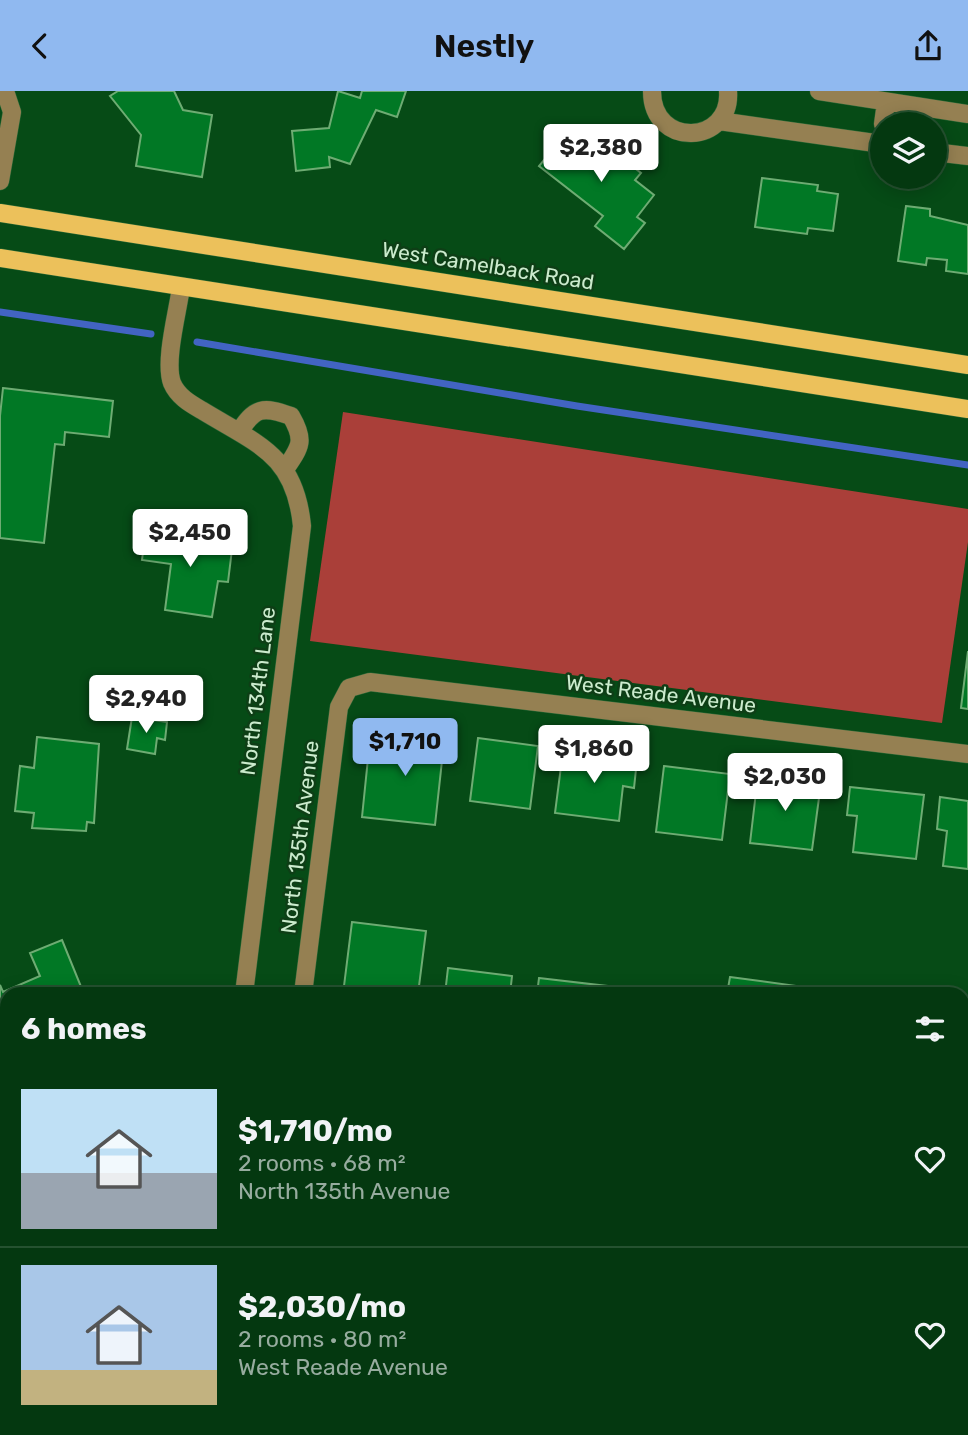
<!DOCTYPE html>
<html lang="en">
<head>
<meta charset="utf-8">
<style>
	body { margin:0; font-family:Rubik,sans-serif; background:#0d3f19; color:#f1f3f6; height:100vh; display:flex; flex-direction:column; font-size:26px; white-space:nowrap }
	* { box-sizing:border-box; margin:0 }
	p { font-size:23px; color:#97ac9f }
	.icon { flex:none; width:38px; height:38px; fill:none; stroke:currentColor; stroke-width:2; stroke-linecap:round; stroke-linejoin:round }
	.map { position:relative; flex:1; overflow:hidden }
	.details { position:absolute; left:0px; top:896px; width:970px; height:448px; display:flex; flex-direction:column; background:#043810; border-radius:21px 21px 0 0; box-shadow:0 4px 18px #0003,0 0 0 2px #255230 }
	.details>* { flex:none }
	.controls { position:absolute; left:870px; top:21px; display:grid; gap:14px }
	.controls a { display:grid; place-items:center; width:77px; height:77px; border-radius:50%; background:#043810; box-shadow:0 4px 18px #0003,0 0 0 2px #255230; font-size:35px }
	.price { position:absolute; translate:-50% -60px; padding:0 16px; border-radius:7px; background:#fff; color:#222; font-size:23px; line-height:46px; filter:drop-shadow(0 2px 4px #0008) }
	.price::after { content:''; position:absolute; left:50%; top:42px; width:21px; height:16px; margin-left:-10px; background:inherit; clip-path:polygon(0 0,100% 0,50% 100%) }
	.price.selected { background:#90b9f0; color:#111 }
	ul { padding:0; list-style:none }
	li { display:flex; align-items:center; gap:21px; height:175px; padding:0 21px }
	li+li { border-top:2px solid #255230 }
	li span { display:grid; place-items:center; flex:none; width:196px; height:140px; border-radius:0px; color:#555 }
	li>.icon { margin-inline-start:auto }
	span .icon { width:84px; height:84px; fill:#fffc; stroke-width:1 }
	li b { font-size:30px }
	h2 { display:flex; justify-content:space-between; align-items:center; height:84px; padding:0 21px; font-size:30px }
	header { display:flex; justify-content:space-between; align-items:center; height:91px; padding:0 21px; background:#90b9f0; color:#111; font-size:32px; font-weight:600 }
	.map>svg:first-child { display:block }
	.green { fill:#aa3f39 }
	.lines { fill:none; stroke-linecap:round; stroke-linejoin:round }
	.stream { stroke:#4264c2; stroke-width:7 }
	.building { fill:#017825; stroke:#6eac73; stroke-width:2 }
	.minor-casing { stroke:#296837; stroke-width:19 }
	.major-casing { stroke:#296837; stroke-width:19 }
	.minor { stroke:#958052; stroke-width:18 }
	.major { stroke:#ecc15b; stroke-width:18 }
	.labels { text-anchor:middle; stroke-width:5; stroke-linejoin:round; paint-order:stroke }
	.street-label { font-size:21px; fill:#cbebcd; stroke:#0e3e16 }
</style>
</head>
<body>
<header><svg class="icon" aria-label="back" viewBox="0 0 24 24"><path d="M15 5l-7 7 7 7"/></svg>Nestly<svg class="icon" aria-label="share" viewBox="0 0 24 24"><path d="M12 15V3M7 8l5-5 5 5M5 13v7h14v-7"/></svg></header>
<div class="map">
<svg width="968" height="1344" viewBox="0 0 968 1344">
	<rect width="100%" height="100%" fill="#064b16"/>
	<path class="green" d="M343 321 968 418V451L942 632 310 550Z"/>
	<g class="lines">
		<path class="stream" d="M0 221 151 243
			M197 251 577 315 968 374"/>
	</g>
	<path class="building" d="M118 0H174L183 19 212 24 202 86 136 75 141 44 110 5Z
		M338 0 360 7 362 0H406L397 26 376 19 350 73 329 66 330 76 296 80 292 40 329 37Z
		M571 36 587 50 592 44 641 82 635 89 654 104 637 126 645 132 624 158 595 135 603 125 539 75Z
		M762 87 818 94 817 100 838 103 833 140 808 137 807 143 755 136Z
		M906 115 930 118V125L968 134V183L946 180 947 169 927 167 926 174 898 170Z
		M3 297 113 310 109 346 65 341 64 354 55 353 44 452 0 447V325Z
		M146 438 233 450 228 491 218 490 212 526 165 519 171 473 142 469Z
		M968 560V618L961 617Z
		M132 626 167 631 165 649 157 647 155 663 127 658Z
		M409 638 445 642 435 734 362 726 370 648 407 653Z
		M37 646 99 653 94 732 87 731 86 740 32 737 34 722 15 720 20 675 34 677Z
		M478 647 538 655 530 718 470 710Z
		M563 660 637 669 634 697 623 695 619 730 555 722Z
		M664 675 730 683 722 749 656 741Z
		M758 684 821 692 812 759 750 752Z
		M850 696 924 704 916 768 853 761 857 725 847 724Z
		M940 706 968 710V778L943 775 947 740 937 738Z
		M352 831 426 840 418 903H343Z
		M62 849 84 903H7V975L0 959V894L3 901 40 885 30 862Z
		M448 877 512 885 510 903H445Z
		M730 886 804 896 803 903H727Z
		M539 887 607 895 606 903H537Z
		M630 898 673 903H629Z
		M962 916 968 917V993L962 992Z
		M962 1097H968V1165L962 1164Z
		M582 1337H619L618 1344H581Z
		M638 1337H699L698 1344H637Z
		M718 1337H794L793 1344H717Z
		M801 1337H876L875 1344H800Z
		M897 1337H961L960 1344H896Z"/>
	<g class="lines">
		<g class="minor-casing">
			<path id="minor" d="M652 0C652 58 732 54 728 0
				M819 0 968 23
				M719 30 882 53
				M883 33 886 11
				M934 61 968 65
				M0 90 12 21 5 0
				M181 196C178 220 164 270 172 292 178 306 191 313 203 320 259 354 295 364 302 435L244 903
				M239 341C255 316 263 315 291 325 305 349 301 355 286 377
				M303 903 339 616 349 597 370 591 968 663
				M962 1048H968
				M250 1344V1337"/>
		</g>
		<g class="major-casing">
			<path id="major" d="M0 122 968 274
				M0 167 968 318"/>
		</g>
		<use href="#minor" class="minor"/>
		<use href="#major" class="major"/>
	</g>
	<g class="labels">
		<g class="street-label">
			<text transform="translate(488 175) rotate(9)" y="7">West Camelback Road</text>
			<text transform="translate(258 600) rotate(-83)" y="7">North 134th Lane</text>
			<text transform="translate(661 603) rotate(7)" y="7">West Reade Avenue</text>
			<text transform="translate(300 746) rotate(-83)" y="7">North 135th Avenue</text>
		</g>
	</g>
</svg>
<div class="controls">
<a><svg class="icon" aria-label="layers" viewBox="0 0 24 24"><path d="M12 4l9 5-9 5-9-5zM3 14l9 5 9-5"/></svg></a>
</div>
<b class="price" style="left:601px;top:93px">$2,380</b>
<b class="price" style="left:190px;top:478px">$2,450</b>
<b class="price" style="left:146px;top:644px">$2,940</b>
<b class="price selected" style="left:405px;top:687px">$1,710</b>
<b class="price" style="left:594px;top:694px">$1,860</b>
<b class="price" style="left:785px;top:722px">$2,030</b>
<section class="details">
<h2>6 homes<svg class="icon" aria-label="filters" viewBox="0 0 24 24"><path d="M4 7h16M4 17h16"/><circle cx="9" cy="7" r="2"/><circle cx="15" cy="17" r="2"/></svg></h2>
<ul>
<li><span style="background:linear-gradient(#bfe0f5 60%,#9aa5b1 0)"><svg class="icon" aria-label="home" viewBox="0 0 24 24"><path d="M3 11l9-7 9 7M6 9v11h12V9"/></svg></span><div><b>$1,710/mo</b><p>2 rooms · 68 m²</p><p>North 135th Avenue</p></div><svg class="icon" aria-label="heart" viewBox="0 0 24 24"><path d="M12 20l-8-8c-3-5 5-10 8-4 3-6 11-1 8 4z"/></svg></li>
<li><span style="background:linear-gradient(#a9c7e8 75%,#c2b280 0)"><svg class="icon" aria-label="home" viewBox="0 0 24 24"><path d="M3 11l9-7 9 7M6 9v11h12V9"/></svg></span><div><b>$2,030/mo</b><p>2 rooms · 80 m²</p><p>West Reade Avenue</p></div><svg class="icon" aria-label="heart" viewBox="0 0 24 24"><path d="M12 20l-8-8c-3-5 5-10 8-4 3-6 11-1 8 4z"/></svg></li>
</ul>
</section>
</div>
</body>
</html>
